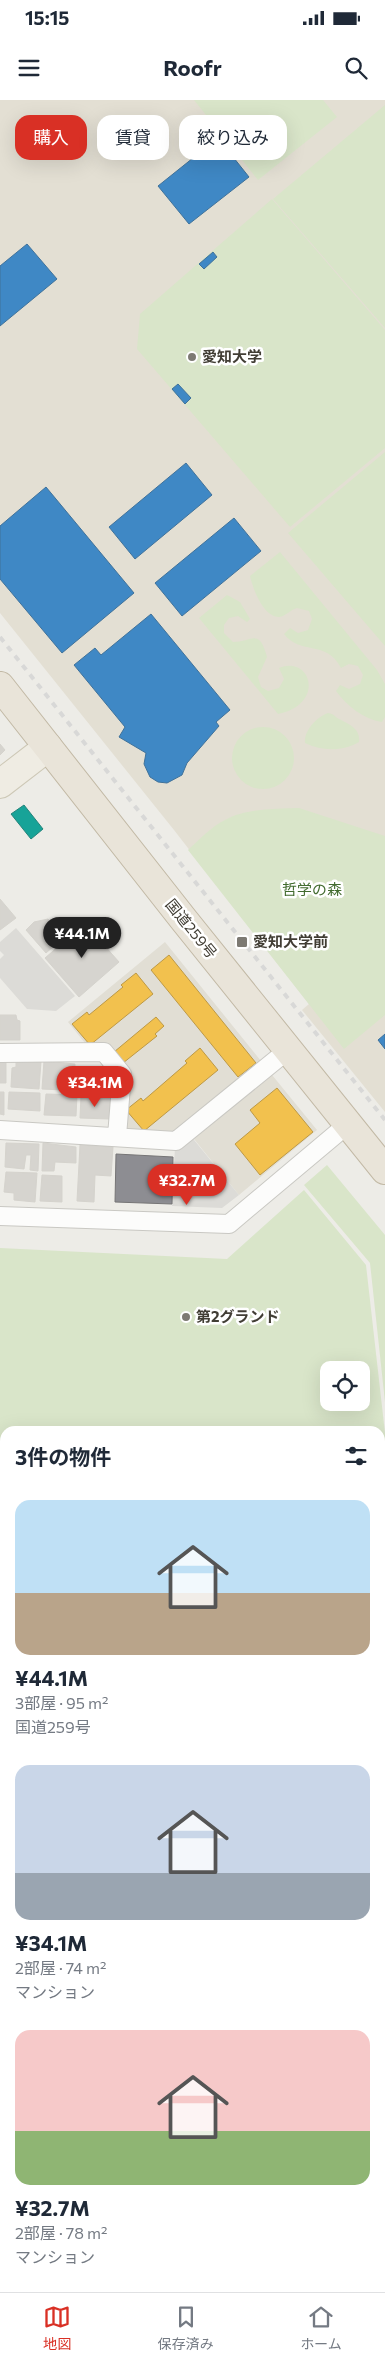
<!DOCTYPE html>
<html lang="ja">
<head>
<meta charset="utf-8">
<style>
	body { margin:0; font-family:Commissioner,"Noto Sans JP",sans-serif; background:#f6f6f7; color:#1f2937; height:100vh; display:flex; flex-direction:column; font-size:19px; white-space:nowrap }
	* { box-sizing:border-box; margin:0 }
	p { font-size:16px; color:#747a83 }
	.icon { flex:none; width:28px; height:28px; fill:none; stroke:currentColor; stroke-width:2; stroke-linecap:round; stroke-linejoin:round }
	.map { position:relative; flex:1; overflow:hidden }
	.sheet { position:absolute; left:0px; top:1326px; width:385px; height:866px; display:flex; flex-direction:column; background:#fff; border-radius:15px 15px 0 0; box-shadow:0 5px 20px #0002 }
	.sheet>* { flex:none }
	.hud { position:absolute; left:15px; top:15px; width:355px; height:45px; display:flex; gap:10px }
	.buttons { position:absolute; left:320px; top:1261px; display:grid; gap:10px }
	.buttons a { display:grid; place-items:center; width:50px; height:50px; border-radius:10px; background:#fff; box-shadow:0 5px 20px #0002; font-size:25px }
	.price { position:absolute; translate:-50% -42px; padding:0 11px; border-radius:18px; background:#d93025; color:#fff; font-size:16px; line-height:32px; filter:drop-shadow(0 1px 2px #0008) }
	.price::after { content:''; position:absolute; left:50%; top:30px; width:15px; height:11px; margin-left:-8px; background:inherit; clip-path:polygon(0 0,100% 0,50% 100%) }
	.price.active { background:#222; color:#fff }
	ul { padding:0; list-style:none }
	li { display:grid; align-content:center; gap:10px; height:265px; padding:0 15px }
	li span { display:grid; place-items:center; height:155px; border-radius:15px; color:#555 }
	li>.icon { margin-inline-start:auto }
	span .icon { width:90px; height:90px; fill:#fffc; stroke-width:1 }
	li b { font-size:21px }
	h2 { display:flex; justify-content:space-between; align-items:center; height:60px; padding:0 15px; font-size:21px }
	.tag { padding:0 18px; border-radius:15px; background:#fff; box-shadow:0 5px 20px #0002; font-size:18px; line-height:45px }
	.tag.active { background:#d93025; color:#fff }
	.status { display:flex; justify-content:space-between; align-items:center; height:35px; padding:0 25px; background:#fff; direction:ltr }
	.status svg { height:14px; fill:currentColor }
	header { display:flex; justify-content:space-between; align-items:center; height:65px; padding:0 15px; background:#fff; font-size:22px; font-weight:700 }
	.dock { display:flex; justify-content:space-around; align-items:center; height:70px; border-top:1px solid #e0e1e3; background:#fff; font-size:14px; color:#747a83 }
	.dock a { display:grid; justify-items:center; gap:2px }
	.dock .active { color:#d93025 }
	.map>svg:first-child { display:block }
	.residential { fill:#e1ded4 }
	.education { fill:#e3dfd3 }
	.green { fill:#d9e5c9; fill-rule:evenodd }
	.parking { fill:#dcdbd7 }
	.water { fill:#bbd3e7 }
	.homes { fill:#f2c14e; stroke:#bd9946 }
	.schools { fill:#3f88c5; stroke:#40729a }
	.public { fill:#17a398; stroke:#24847a }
	.industry { fill:#8d8d92; stroke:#767576 }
	.building { fill:#d6d4cf; stroke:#d5d3cd }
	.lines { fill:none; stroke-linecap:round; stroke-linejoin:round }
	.street-casing { stroke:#c9c8c3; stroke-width:20 }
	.secondary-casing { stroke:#cbc9bf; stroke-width:28 }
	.primary-casing { stroke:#cdc8b6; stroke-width:30 }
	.highway-casing { stroke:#c2b9a5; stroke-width:30 }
	.street { stroke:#fcfcfb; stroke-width:18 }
	.secondary { stroke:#f4f3ed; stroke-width:25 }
	.primary { stroke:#efece3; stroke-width:28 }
	.highway { stroke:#e9e4d9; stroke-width:28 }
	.rail { stroke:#d8d8d7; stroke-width:4; stroke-dasharray:6 6; stroke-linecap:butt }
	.poi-dot { fill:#7d7a73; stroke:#fff; stroke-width:2 }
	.labels { text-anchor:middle; stroke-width:5; stroke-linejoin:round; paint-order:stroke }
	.poi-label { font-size:15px; font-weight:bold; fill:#413d34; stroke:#fff; text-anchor:start }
	.park-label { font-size:15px; fill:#426b2f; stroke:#fff }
	.street-label { font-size:15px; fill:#413d34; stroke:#fff }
</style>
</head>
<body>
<div class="status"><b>15:15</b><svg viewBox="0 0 49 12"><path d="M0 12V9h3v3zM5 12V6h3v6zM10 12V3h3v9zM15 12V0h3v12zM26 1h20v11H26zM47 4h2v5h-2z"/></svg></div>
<header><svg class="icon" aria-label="menu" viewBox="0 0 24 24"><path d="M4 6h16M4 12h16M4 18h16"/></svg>Roofr<svg class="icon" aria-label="search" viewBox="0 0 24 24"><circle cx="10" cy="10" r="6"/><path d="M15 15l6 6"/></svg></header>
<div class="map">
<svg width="385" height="2192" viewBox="0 0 385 2192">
	<rect width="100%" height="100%" fill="#edece7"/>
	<path class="residential" d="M165 842 261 961 173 1034 122 1032 127 973 89 948 68 922Z
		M268 970 317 1030 239 1095 190 1034Z"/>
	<path class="education" d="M0 0H385V1012L302 910 309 904 174 730 0 513Z
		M0 2110 5 2111V2188H380V2122H385V2192H0Z"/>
	<path class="green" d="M194 0H323L337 17 258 80Z
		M385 5V228L273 99Z
		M272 99 385 230V348L290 427 137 249 140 214Z
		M385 352V546L288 433Z
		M280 452 377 570 385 584V617L382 622C363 619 347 606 336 591L340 585 349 589 360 584 363 575 358 566 349 564 341 568C326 539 301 556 284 534L290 528 298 533 308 530 312 519 309 511 297 508C290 510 286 516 279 517 263 517 253 489 250 476Z
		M227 495 240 502 250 519 247 522 238 516 229 518 224 525V533L233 542C252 542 259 527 267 557L258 577 261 587 268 591 279 588 284 579 279 568C311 555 326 604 278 614L199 518Z
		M328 613C334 614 334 616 339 619 349 624 361 629 359 642 342 652 322 651 305 643 304 630 317 617 328 613Z
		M232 658a31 31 0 1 1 62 0a31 31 0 1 1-62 0Z
		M299 708 385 736V915L344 949 188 750C200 739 211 727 225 720 246 708 275 709 299 708Z
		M327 1065 385 1135V1302L370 1163 304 1085Z
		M304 1090 366 1165 385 1333V1404H380V1331H5V1385H0V1148L227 1159ZM329 1270H361V1302H329Z
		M0 1408 5 1409V1723H0Z
		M380 1432H385V1585L384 1594 380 1598Z
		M0 1728H5V1848H0Z
		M0 2006H5V2053H0Z"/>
	<path class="parking" d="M16 828 75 896 56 911 27 909 0 878V859L4 855 0 851V842Z
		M190 1035 239 1095 222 1108 172 1106 175 1047Z
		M380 1720 385 1726V1799L380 1793Z"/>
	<path class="water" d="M0 1876H5V1937H0Z"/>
	<path class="homes" d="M169 855 256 963 238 977 151 870Z
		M136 873 153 894 90 945 72 924 87 912 89 915 123 887 121 885Z
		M156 917 164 926 155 934 157 936 123 963 114 952Z
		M200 948 218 970 144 1031 126 1010 141 998 143 1001 187 963 185 961Z
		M277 988 313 1032 260 1075 235 1044 260 1023 250 1010Z"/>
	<path class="schools" d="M218 38 249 77 189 124 158 86Z
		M27 144 57 179 0 226V166Z
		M213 152 217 157 204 169 199 164Z
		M178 284 191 298 185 304 172 289Z
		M186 363 212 395 135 459 109 427Z
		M46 387 134 493 62 553 0 479V426Z
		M234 418 261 451 182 516 155 483Z
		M151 514 230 610 216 622 219 626 187 663 182 675 167 683 158 682 150 677 144 664 146 653 119 637 125 627 74 565 95 548 101 555Z
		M385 934V949L378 940Z
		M380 1398H385V1411L380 1410Z
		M385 1656V1675L380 1670V1660Z
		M380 1698 385 1704V1720L380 1714Z
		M385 1830V1845L380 1849V1835Z
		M385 1861V1901L380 1905V1866Z
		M0 1947H5V1972H0Z
		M380 2129H385V2192H297V2188H380Z
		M146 2188H183L180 2192H142Z
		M200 2188H246V2191Z"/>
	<path class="public" d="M24 705 43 729 31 739 11 714Z
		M380 2026H385V2059H380Z"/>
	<path class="industry" d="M116 1054 173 1057 172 1104 115 1102Z"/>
	<path class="building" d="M0 644 5 650 0 655Z
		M0 799 16 818 0 830Z
		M48 819 51 823 55 819 60 824 55 828 64 837 46 853 26 830 34 822Z
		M81 819 119 862 79 897 45 858 67 839 63 834Z
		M0 915H16L17 920 20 921V940H0Z
		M0 960H6V983H0Z
		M16 960 41 961 39 989 11 987 12 968 16 967Z
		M44 961 75 964V982H64L63 990 42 989Z
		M98 975 112 976 111 990 98 988Z
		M0 992H4V1015L0 1014Z
		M9 992 40 993V1011L8 1009Z
		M46 994 77 995 76 1016 44 1015Z
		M81 996 111 997 110 1019 80 1018Z
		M6 1043 39 1044 38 1071 30 1070 31 1055H26L24 1069 5 1067Z
		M43 1043 76 1047V1063L55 1062 54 1071H42Z
		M80 1045 113 1047 111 1076 95 1075 94 1102 77 1101Z
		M6 1072 37 1073 35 1102 14 1100V1093L4 1092Z
		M42 1075 62 1076V1102L40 1101Z"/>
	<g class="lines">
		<g class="street-casing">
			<path id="street" d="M0 953 104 952 122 974 117 1036
				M0 1030 176 1041 288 950
				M0 1116 229 1124 348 1024"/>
		</g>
		<g class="secondary-casing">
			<path id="secondary" d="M0 2085H5
				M380 2096H385"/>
		</g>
		<g class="primary-casing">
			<path id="primary" d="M0 684 48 647"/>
		</g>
		<g class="highway-casing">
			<path id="highway" d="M0 586 184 820 385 1070"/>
		</g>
		<use href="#street" class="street"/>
		<use href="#secondary" class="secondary"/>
		<use href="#primary" class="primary"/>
		<use href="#highway" class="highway"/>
		<path class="rail" d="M0 537 385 1020"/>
	</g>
	<g class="poi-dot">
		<circle cx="192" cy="257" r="5"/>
		<rect x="236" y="836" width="12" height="12" rx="2.5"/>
		<circle cx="186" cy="1217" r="5"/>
	</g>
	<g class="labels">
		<g class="poi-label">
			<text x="202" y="262">愛知大学</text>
			<text x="253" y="847">愛知大学前</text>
			<text x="196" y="1222">第2グランド</text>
		</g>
		<g class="park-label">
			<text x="312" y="795">哲学の森</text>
		</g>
		<g class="street-label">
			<text transform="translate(191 829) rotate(51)" y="5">国道259号</text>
		</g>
	</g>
</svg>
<div class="buttons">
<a><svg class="icon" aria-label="locate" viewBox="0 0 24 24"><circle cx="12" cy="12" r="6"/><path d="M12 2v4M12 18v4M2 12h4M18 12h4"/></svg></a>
</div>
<b class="price active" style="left:82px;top:859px">¥44.1M</b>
<b class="price" style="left:95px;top:1008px">¥34.1M</b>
<b class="price" style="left:187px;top:1106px">¥32.7M</b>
<div class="hud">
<a class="tag active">購入</a>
<a class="tag">賃貸</a>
<a class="tag">絞り込み</a>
</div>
<section class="sheet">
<h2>3件の物件<svg class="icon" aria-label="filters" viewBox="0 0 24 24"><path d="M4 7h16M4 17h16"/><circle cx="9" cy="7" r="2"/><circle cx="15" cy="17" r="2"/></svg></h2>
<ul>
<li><span style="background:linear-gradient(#bfe0f5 60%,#b9a48a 0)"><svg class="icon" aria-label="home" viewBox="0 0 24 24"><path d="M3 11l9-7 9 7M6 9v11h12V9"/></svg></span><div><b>¥44.1M</b><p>3部屋 · 95 m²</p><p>国道259号</p></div></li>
<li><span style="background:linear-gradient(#c9d6e8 70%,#9aa5b1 0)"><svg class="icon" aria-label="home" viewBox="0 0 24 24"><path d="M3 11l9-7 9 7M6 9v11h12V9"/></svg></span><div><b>¥34.1M</b><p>2部屋 · 74 m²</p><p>マンション</p></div></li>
<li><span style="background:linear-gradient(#f6c9c9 65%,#8fb573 0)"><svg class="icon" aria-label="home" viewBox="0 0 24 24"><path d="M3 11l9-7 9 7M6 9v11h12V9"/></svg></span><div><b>¥32.7M</b><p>2部屋 · 78 m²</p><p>マンション</p></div></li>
</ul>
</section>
</div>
<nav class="dock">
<a class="active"><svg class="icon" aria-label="map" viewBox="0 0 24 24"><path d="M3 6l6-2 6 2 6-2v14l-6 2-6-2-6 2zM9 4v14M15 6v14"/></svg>地図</a>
<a><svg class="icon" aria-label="saved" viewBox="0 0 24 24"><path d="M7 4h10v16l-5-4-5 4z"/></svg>保存済み</a>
<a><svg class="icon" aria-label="home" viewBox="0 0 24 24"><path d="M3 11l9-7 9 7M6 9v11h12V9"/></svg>ホーム</a>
</nav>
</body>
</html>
